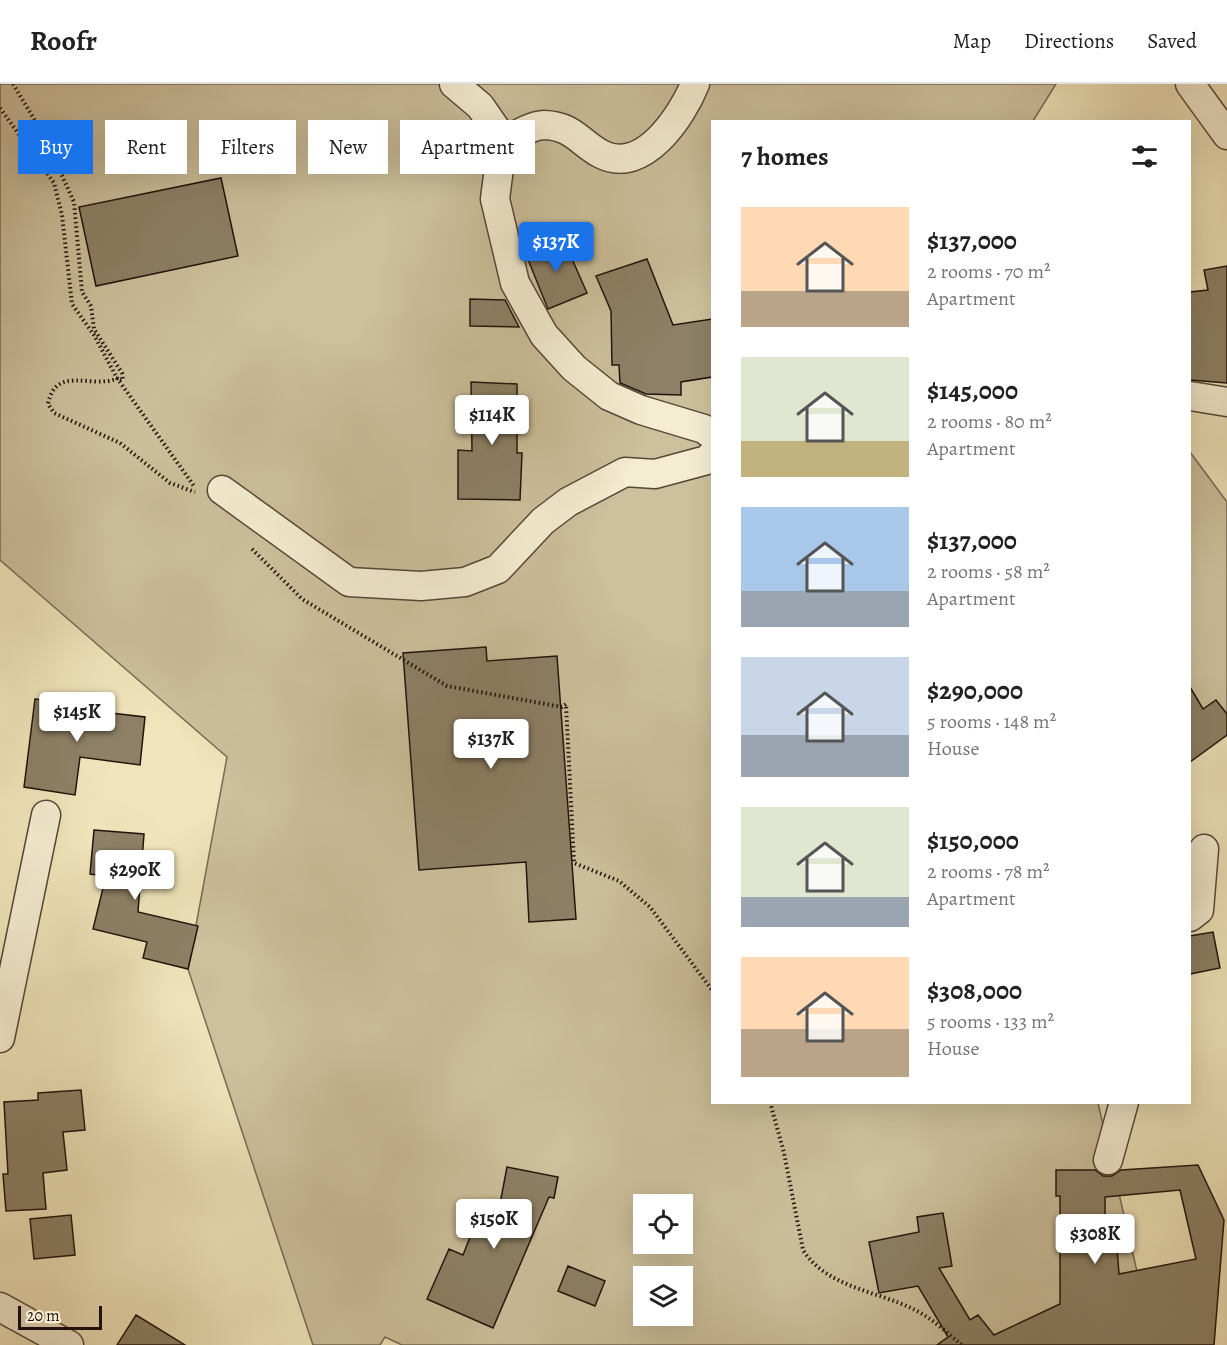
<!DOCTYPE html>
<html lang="en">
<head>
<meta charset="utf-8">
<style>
	body { margin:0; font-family:Alegreya,serif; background:#f6f6f6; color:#222; height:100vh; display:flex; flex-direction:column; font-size:22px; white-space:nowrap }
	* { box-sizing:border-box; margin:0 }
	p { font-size:20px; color:#767676 }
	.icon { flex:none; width:33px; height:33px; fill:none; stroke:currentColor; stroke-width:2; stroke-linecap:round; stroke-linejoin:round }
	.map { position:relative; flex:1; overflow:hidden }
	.side { position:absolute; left:711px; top:36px; width:480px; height:984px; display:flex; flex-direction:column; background:#fff; border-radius:0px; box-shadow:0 6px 24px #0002 }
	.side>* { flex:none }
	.top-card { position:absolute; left:18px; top:36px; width:570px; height:54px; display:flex; gap:12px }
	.fabs { position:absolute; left:633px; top:1110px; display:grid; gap:12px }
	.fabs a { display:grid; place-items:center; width:60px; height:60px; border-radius:0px; background:#fff; box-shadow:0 6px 24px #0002; font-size:30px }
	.scale { position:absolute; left:18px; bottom:15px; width:84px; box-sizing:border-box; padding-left:6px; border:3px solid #22130c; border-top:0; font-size:16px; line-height:21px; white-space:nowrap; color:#22130c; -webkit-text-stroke:4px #f5edd2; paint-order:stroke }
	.price { position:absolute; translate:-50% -51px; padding:0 14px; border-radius:6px; background:#fff; color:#222; font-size:20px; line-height:39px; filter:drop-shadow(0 2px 3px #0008) }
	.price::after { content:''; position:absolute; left:50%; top:36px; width:18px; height:14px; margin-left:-9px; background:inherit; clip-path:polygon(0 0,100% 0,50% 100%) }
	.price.on { background:#1a73e8; color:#fff }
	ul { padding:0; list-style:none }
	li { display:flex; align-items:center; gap:18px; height:150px; padding:0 30px }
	li span { display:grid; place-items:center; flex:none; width:168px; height:120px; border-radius:0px; color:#555 }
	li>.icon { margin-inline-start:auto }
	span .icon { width:72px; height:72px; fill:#fffc; stroke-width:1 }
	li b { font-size:26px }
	h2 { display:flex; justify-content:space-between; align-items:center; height:72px; padding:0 30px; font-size:26px }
	.tag { padding:0 21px; border-radius:0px; background:#fff; box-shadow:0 6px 24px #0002; font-size:21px; line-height:54px }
	.tag.on { background:#1a73e8; color:#fff }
	header { display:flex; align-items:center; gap:36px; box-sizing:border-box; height:84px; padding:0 30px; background:#fff; border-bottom:2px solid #e0e0e0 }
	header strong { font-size:28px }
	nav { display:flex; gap:33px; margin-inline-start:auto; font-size:21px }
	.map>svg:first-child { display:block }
	.green { fill:#cdc09c; stroke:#786a54; stroke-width:1.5; fill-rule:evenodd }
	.building { fill:#8d8066; stroke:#22130c; stroke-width:1.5; fill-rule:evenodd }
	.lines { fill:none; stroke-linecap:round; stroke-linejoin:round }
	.minor-casing { stroke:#564738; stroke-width:31 }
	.path { stroke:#22130c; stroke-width:4; stroke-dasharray:1.5 3; stroke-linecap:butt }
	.minor { stroke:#f5edd2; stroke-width:28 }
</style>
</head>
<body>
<header>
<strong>Roofr</strong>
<nav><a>Map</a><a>Directions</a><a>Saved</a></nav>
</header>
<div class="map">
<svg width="1227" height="1261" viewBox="0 0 1227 1261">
	<rect width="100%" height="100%" fill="#f0e4ba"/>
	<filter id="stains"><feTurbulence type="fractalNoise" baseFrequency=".00333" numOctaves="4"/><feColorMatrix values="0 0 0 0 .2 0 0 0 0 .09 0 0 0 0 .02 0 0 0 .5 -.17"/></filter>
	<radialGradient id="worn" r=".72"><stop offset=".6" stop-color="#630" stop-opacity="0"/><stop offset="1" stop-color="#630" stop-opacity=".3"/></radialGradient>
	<path class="green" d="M0 0H1056L1033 37 712 38V1018L1098 1019 1154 1261H402L385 1253 380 1261H313L188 885 227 673 0 476ZM644 1120H682V1160H644ZM644 1192H682V1232H644Z
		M1190 368 1227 418V632L1190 666Z"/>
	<path class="building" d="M221 94 238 172 96 202 79 123Z
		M562 152 587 209 548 225 525 168Z
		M647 175 673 241 712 235V293L681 298V311L646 310 620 299 619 281H612L611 227 596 192Z
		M1227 182V299L1190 296V208L1208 206 1204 186Z
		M470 215 505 216 519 243 470 242Z
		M471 298 517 300V369H522L520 416 458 415V366L472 367Z
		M486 563 487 577 557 572 576 835 529 838 526 778 419 786 403 569Z
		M1190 603 1203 625 1216 616 1227 630V651L1190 678Z
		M35 615 85 621V626L145 633 140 681 80 673 75 711 24 703Z
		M94 746 144 750 138 828 198 842 188 885 143 874 147 858 93 845 106 792 90 790Z
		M1213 848 1220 884 1190 890V852Z
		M81 1006 85 1046 63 1048 67 1086 43 1089 46 1125 6 1127 3 1090H8L4 1018 38 1016V1009Z
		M1198 1081 1224 1136 1214 1261H937L948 1253 918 1202 879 1209 869 1158 919 1148 917 1133 943 1129 952 1182 939 1184 970 1236 978 1231 994 1251 1060 1220V1112H1056V1086H1095L1103 1092H1112L1121 1086ZM1180 1106 1196 1175 1119 1190 1117 1164 1105 1165V1113Z
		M507 1083 558 1093 554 1114 549 1113 493 1244 427 1215 449 1165 463 1171 478 1133 496 1141Z
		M71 1131 75 1171 34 1175 30 1135Z
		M568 1182 605 1197 595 1222 558 1207Z
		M136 1231 185 1261H117Z"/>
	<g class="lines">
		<g class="minor-casing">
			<path id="minor" d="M454 0 480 22 498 48 499 84 495 115 515 199 544 251 574 284 609 312 641 326 704 345 712 351
				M1190 0 1227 51
				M498 61C510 55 531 41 544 41 573 42 579 58 601 70 643 92 682 32 695 0
				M1190 312 1227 318
				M222 406 349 498 421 502 465 498 498 485 543 437 568 418 625 388 655 390 707 376 712 371
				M1190 833 1199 826 1204 765
				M0 954 46 731
				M1108 1076 1124 1018
				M0 1223 69 1261"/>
		</g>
		<path class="path" d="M13 0 43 50 74 118 82 208 91 222 94 245 122 289 123 296 118 294
			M0 24 54 99 62 131 72 220 94 251 117 294 194 402
			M118 294C92 306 56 280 48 320L54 329 120 359 170 399 195 408
			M252 465 302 515 447 602 562 623 566 620 574 779 619 797 650 823 712 906
			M770 1018 784 1069 803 1166C826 1203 877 1207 913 1225 931 1233 947 1249 962 1261"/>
		<use href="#minor" class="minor"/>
	</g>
	<rect width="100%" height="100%" filter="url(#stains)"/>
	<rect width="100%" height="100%" fill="url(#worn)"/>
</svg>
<div class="fabs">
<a><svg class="icon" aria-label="locate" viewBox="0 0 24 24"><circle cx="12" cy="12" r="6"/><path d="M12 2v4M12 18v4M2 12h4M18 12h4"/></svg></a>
<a><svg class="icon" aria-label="layers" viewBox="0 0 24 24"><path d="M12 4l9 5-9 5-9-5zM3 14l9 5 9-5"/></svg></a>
</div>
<div class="scale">20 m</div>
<b class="price on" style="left:556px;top:189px">$137K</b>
<b class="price" style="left:492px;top:362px">$114K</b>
<b class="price" style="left:77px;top:659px">$145K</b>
<b class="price" style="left:491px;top:686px">$137K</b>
<b class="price" style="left:135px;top:817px">$290K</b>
<b class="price" style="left:494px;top:1166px">$150K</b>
<b class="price" style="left:1095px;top:1181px">$308K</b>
<div class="top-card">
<a class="tag on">Buy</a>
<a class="tag">Rent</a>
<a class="tag">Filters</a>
<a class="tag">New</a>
<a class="tag">Apartment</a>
</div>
<section class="side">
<h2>7 homes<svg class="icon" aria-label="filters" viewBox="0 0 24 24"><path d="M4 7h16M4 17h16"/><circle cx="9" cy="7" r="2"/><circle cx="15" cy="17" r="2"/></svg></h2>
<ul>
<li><span style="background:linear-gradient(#ffd9b3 70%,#b9a48a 0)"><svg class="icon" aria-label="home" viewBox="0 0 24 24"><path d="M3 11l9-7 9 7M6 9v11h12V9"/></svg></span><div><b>$137,000</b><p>2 rooms · 70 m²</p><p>Apartment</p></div></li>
<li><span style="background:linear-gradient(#dfe7d0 70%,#c2b280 0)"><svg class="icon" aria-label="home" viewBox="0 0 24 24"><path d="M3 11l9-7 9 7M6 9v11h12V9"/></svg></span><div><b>$145,000</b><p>2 rooms · 80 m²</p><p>Apartment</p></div></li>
<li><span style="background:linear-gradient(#a9c7e8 70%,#9aa5b1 0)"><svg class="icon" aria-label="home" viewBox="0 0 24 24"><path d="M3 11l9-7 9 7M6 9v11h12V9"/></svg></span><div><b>$137,000</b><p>2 rooms · 58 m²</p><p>Apartment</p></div></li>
<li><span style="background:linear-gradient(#c9d6e8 65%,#9aa5b1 0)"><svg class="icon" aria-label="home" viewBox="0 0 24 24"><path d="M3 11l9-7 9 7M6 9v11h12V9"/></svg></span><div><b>$290,000</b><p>5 rooms · 148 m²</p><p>House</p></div></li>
<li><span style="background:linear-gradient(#dfe7d0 75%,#9aa5b1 0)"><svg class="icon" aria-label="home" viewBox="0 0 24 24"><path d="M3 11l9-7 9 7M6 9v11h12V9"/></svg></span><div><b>$150,000</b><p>2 rooms · 78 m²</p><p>Apartment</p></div></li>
<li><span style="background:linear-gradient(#ffd9b3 60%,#b9a48a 0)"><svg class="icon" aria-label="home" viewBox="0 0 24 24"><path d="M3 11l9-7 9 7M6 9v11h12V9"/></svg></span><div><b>$308,000</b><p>5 rooms · 133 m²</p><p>House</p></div></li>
</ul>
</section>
</div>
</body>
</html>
